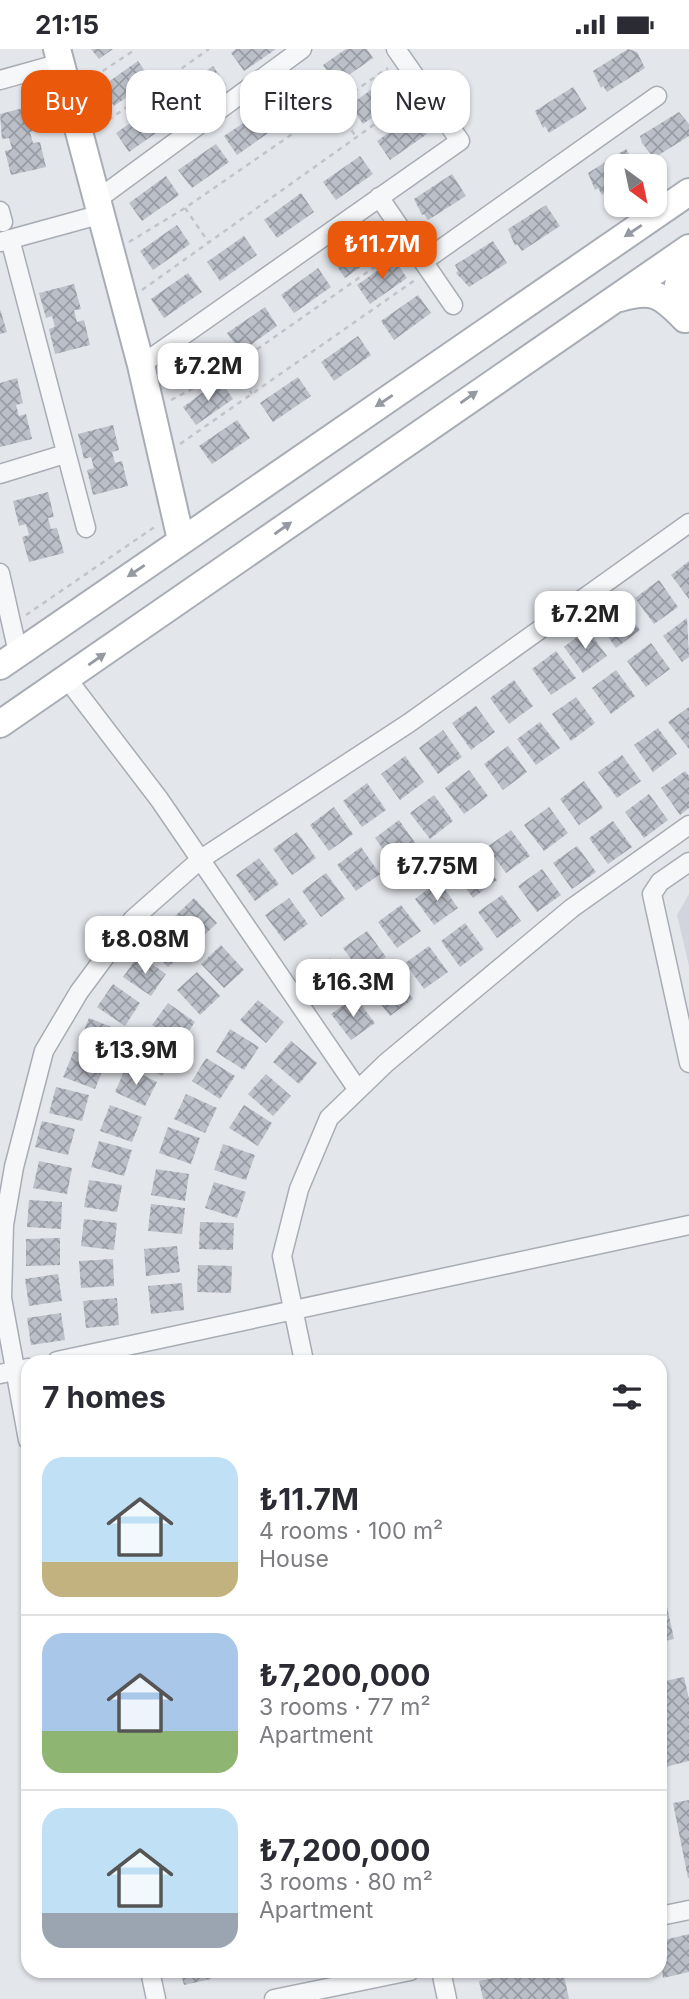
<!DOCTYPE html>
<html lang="en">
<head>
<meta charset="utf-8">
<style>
	body { margin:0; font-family:Inter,sans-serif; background:#f2f2f3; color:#2b2b33; height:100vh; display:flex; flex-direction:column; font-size:26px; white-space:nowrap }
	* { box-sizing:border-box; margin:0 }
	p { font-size:23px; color:#7c7c81 }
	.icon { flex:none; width:38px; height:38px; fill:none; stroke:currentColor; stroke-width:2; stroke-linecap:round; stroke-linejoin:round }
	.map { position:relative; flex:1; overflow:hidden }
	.details { position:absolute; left:21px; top:1306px; width:646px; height:623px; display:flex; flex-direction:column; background:#fff; border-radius:21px; box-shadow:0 2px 5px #0004 }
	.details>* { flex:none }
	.guide { position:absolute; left:21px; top:21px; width:648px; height:63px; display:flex; gap:14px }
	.needle { width:46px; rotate:147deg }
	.tools { position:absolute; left:604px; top:105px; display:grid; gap:14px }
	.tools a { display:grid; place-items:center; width:63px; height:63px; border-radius:14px; background:#fff; box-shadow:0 2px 5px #0004; font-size:35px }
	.price { position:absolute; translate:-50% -60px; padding:0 16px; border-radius:14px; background:#fff; color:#222; font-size:23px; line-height:46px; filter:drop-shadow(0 2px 4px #0008) }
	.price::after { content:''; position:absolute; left:50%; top:42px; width:21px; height:16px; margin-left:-10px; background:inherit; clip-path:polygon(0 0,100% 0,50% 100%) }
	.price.active { background:#ea580c; color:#fff }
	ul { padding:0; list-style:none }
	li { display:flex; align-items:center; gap:21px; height:175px; padding:0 21px }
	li+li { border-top:2px solid #e1e1e2 }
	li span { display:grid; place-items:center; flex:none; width:196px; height:140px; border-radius:21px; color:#555 }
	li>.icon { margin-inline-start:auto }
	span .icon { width:84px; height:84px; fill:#fffc; stroke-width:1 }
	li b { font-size:30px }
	h2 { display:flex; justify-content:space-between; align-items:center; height:84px; padding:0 21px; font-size:30px }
	.chip { padding:0 24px; border-radius:21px; background:#fff; box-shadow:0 2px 5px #0004; font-size:24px; line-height:63px }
	.chip.active { background:#ea580c; color:#fff }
	.status { display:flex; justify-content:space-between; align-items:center; height:49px; padding:0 35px; background:#fff; direction:ltr }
	.status svg { height:19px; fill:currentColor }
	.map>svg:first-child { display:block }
	.built { fill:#d2d5dd }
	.building { fill:url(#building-cross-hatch) }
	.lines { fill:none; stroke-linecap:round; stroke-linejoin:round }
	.street-casing { stroke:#a8adb5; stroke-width:21 }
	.secondary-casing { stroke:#a8adb5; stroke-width:30 }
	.path { stroke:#c1c4ca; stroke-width:2.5; stroke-dasharray:5 5; stroke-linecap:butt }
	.street { stroke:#f6f7f9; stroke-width:18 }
	.secondary { stroke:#fff; stroke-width:26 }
	.oneway { fill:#9599a1 }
</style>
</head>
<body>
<div class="status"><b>21:15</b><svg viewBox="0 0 49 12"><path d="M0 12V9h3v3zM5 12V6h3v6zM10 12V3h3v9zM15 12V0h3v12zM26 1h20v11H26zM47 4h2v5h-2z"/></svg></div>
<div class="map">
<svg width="689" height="1950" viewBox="0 0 689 1950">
	<defs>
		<pattern id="building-cross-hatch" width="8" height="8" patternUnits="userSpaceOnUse" patternTransform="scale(1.75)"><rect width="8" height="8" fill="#bbbfc8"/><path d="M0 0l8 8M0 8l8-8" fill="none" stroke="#989ca4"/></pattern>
	</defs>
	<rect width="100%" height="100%" fill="#e3e6eb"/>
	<path class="built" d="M689 845V917L677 866Z"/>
	<path class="building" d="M91 0H113L99 10Z
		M236 0H276L244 22 231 4Z
		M346 0H367L373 9 336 35 323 16Z
		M628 0 637 3 645 19 607 43 603 37 601 39 593 22Z
		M138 12 151 31 114 57 101 38Z
		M213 17 226 36 189 62 176 43Z
		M312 26 325 44 288 71 275 52Z
		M386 30 400 49 363 75 350 56Z
		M573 38 587 60 549 84 545 77 543 79 535 62Z
		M31 57 37 81 30 83 33 94 40 93 46 118 11 126 5 102 12 100 9 89 2 90 0 65Z
		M153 58 166 77 129 103 116 84Z
		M261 62 274 80 237 106 224 87Z
		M679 63 689 75V87L654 109 642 94 640 87Z
		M414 66 427 85 390 111 377 92Z
		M216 95 229 113 192 139 178 121Z
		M626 100 637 117H616V136L602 146 598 139 595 141 588 124Z
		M360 107 373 125 336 151 323 133Z
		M452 125 466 147 428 171 424 165 422 166 414 150Z
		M166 127 179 146 142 172 129 154Z
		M301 144 314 163 277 189 264 171Z
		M546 156 560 177 522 202 517 195 515 197 508 180Z
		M177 176 190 195 153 221 140 202Z
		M369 184 382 203 345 229 332 210Z
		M244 187 257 206 220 232 207 213Z
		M493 192 507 214 469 238 456 224 458 222 455 216Z
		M394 210 407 229 370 255 357 236Z
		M318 219 331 238 294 264 281 246Z
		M188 224 202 243 164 269 151 250Z
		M74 235 81 260 74 261 77 273 84 271 90 296 55 305 49 280 55 278 52 267 46 269 39 244Z
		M418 246 431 264 394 291 381 272Z
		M265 258 277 277 241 303 227 284Z
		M0 260 7 283 0 285Z
		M358 287 371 306 334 332 321 313Z
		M207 295 220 313 183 340 170 321Z
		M298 328 311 347 273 373 260 354Z
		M17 329 23 354 16 356 19 367 26 365 32 390 0 398V334Z
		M220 331 233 350 196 376 183 358Z
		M237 371 250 389 212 415 199 397Z
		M113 376 119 401 112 403 115 414 122 412 128 437 93 446 87 421 94 419 91 408 84 410 78 385Z
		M48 443 54 468 48 469 51 480 57 479 64 504 29 513 22 488 29 486 26 475 19 477 13 452Z
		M689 512V550L671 526Z
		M659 531 678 558 654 575 635 549Z
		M621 555 640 581 616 599 597 572Z
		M687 569 689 608 682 613 663 587Z
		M587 580 607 607 583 624 564 598Z
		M651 594 670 620 646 638 627 612Z
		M556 602 576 629 551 646 532 620Z
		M616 621 635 647 611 665 592 639Z
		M514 631 533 657 509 675 490 649Z
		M576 648 595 674 571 692 552 665Z
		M476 657 495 683 471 701 452 674Z
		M689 658V700L668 673Z
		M540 673 560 699 536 716 517 690Z
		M658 679 677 705 653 723 634 696Z
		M443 681 462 708 438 725 419 699Z
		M508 697 527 723 503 741 484 715Z
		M622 706 641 732 617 749 598 723Z
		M405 707 424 733 400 751 381 725Z
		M469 721 488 747 464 765 445 739Z
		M685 722 689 727V759L680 766 661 739Z
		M584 732 603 759 579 776 560 750Z
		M367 734 386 761 362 778 343 752Z
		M649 745 668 771 644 789 625 763Z
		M434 746 453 772 430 790 410 764Z
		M334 758 353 785 329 802 310 776Z
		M549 758 568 784 544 802 524 776Z
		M399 771 418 798 394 815 375 789Z
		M613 772 632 798 608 815 589 789Z
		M511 781 530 807 506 824 487 798Z
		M297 783 316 809 292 826 273 800Z
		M577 797 596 823 572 840 553 814Z
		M361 798 380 825 356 842 337 816Z
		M477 805 497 831 473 849 454 823Z
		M259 809 279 835 255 852 236 826Z
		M542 820 561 846 537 863 518 837Z
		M326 824 345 850 321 868 302 842Z
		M439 832 458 859 434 876 415 850Z
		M502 846 521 872 497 889 478 863Z
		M194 849 217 874 197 893 174 868Z
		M289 849 308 875 284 892 265 866Z
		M401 856 421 882 397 899 378 873Z
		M465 874 484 900 460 918 441 892Z
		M165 875 188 900 168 918 145 894Z
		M367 882 386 908 362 925 343 899Z
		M221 896 244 921 224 939 201 915Z
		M429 897 448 923 424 940 405 914Z
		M139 906 166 925 151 947 123 928Z
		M330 909 349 935 326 953 306 926Z
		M197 923 220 947 200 966 177 941Z
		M394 924 413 950 390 967 370 941Z
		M113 935 140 954 125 977 97 958Z
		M355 948 375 974 351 991 331 965Z
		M258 951 284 973 266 994 240 971Z
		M168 954 195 973 180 995 152 976Z
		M89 969 121 982 110 1007 79 994Z
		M230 980 259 998 244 1021 216 1003Z
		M147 986 176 1004 162 1027 133 1009Z
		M291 992 317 1014 299 1035 273 1013Z
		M74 1002 105 1015 95 1040 63 1028Z
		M206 1009 235 1027 220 1050 192 1032Z
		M126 1018 157 1033 145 1057 115 1043Z
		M266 1025 291 1047 273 1067 248 1045Z
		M56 1038 89 1046 82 1072 49 1064Z
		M186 1045 217 1059 205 1084 174 1070Z
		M110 1056 142 1068 132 1093 100 1082Z
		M244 1056 272 1074 258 1097 229 1079Z
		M42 1072 75 1080 68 1106 35 1098Z
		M168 1078 200 1089 191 1115 159 1104Z
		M99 1092 132 1101 124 1127 91 1118Z
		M223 1095 255 1106 246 1131 214 1121Z
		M39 1112 72 1119 67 1145 33 1139Z
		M156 1120 189 1125 185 1152 151 1146Z
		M89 1131 122 1136 117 1163 84 1158Z
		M214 1133 246 1143 237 1169 205 1159Z
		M29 1151 62 1153 61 1180 27 1178Z
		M151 1155 185 1159 182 1185 148 1182Z
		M84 1170 117 1174 114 1201 81 1197Z
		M200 1173 234 1174 233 1201 199 1200Z
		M60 1189V1216L26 1217V1190Z
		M177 1197 180 1223 146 1227 144 1200Z
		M113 1210 114 1237 81 1239 79 1212Z
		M198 1216 232 1217 231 1244 197 1243Z
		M58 1225 62 1252 29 1257 25 1230Z
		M182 1234 184 1261 151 1265 148 1237Z
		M117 1249 119 1276 86 1279 83 1252Z
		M61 1264 65 1291 31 1296 27 1269Z
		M660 1526 674 1590 660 1593Z
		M684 1628 689 1650V1712L665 1718 660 1692V1633Z
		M689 1751V1829H688L673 1754Z
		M689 1885V1923L663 1929 660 1892Z
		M180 1922H209L211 1930 184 1936Z
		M530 1922H563L569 1950H483L479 1932Z"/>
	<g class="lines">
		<g class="street-casing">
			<path id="street" d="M0 31 61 14
				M379 148 453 256
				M98 150 302 0
				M0 162 3 173
				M10 190 86 479
				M0 193 102 165
				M424 212 657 47
				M141 316 460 92 396 0
				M0 425 65 405
				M0 524 18 604
				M68 631 159 750 358 1041
				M689 813 660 833 652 845 689 1014
				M57 1312 689 1176
				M304 1312 282 1207 299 1140 329 1069 386 1014 572 859 689 776
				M0 1325 28 1319
				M28 1391 2 1249 4 1176 14 1118 44 1002 79 943 133 870 201 810 409 674 689 474
				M660 1867 689 1861
				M150 1922 156 1950
				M441 1922 447 1950
				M274 1950 410 1922"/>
		</g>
		<g class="secondary-casing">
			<path id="secondary" d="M57 0 141 316 181 491
				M620 249C653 239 662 246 685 270L678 236 689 209
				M0 617 689 143
				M0 675 689 199"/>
		</g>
		<path class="path" d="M86 33 136 0
			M334 57 357 89
			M100 77 209 0
			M185 159 209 194
			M129 193 185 159 388 19
			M142 241 410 50
			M233 317 252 345
			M171 351 223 324 396 203
			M180 395 415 231
			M26 566 156 477"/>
		<use href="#street" class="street"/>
		<use href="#secondary" class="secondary"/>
	</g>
	<defs><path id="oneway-solid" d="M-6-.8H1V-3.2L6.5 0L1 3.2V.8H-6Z" transform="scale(1.75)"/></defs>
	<g class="oneway">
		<use href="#oneway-solid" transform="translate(633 182) rotate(146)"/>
		<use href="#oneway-solid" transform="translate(469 348) rotate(-35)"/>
		<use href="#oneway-solid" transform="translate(384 352) rotate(146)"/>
		<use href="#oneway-solid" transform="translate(283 479) rotate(-35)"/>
		<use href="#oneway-solid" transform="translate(136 522) rotate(146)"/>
		<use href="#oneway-solid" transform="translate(97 610) rotate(-35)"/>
	</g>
</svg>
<div class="tools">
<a><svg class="needle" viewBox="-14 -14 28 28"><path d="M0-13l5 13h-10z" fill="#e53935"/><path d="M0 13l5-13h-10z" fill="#7c7c81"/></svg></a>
</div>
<b class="price active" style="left:382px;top:232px">₺11.7M</b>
<b class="price" style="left:208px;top:354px">₺7.2M</b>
<b class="price" style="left:585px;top:602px">₺7.2M</b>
<b class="price" style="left:437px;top:854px">₺7.75M</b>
<b class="price" style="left:145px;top:927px">₺8.08M</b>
<b class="price" style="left:353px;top:970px">₺16.3M</b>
<b class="price" style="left:136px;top:1038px">₺13.9M</b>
<div class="guide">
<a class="chip active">Buy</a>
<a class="chip">Rent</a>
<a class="chip">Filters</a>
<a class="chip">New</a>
</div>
<section class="details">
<h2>7 homes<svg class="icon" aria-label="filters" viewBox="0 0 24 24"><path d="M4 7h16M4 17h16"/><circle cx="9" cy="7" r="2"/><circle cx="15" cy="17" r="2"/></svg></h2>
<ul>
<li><span style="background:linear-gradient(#bfe0f5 75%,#c2b280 0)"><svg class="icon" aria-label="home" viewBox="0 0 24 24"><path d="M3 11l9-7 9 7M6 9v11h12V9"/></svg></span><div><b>₺11.7M</b><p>4 rooms · 100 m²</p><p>House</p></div></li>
<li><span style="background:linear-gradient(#a9c7e8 70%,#8fb573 0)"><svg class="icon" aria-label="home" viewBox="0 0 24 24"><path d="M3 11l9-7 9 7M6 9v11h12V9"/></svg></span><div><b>₺7,200,000</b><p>3 rooms · 77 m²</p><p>Apartment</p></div></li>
<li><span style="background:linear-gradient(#bfe0f5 75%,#9aa5b1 0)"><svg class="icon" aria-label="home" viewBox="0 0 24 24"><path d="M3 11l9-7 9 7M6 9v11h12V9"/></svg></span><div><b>₺7,200,000</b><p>3 rooms · 80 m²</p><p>Apartment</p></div></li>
</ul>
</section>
</div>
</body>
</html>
